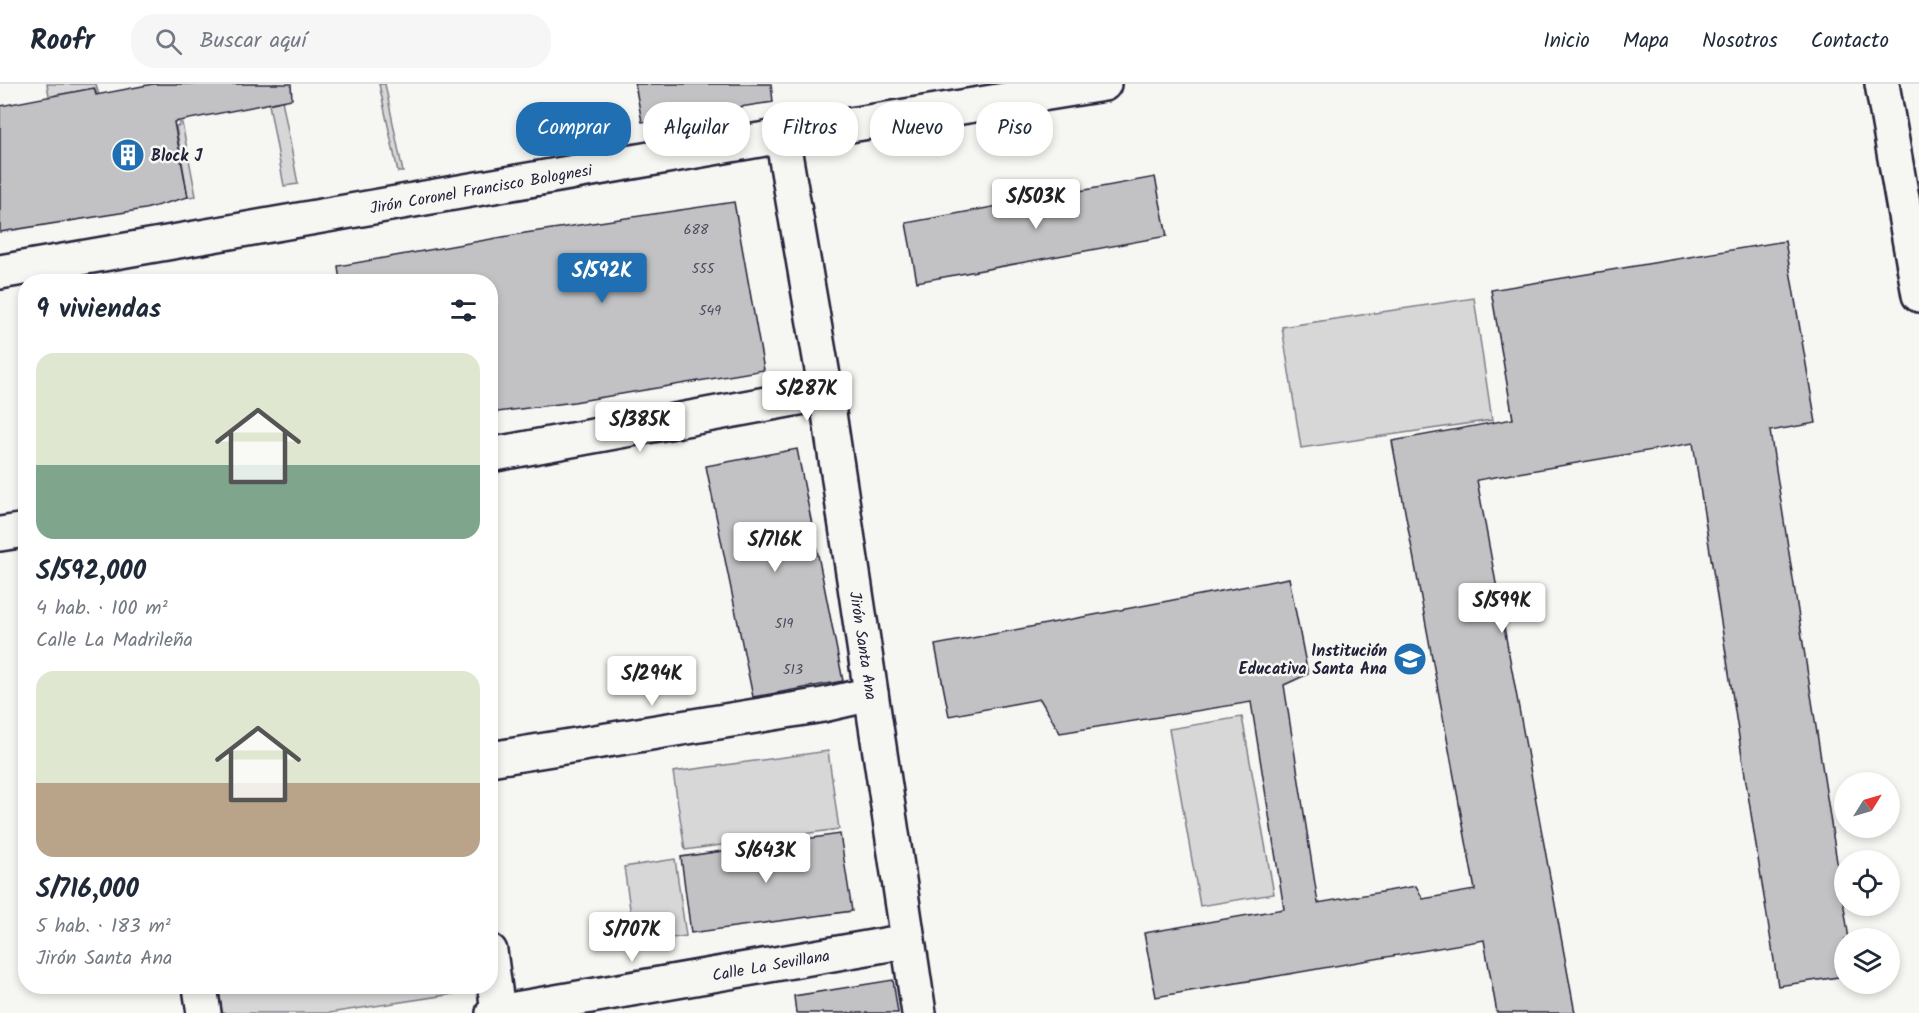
<!DOCTYPE html>
<html lang="es">
<head>
<meta charset="utf-8">
<style>
	body { margin:0; font-family:Kalam,sans-serif; background:#f6f6f7; color:#1f2937; height:100vh; display:flex; flex-direction:column; font-size:22px; white-space:nowrap }
	* { box-sizing:border-box; margin:0 }
	p { font-size:20px; color:#747a83 }
	.icon { flex:none; width:33px; height:33px; fill:none; stroke:currentColor; stroke-width:2; stroke-linecap:round; stroke-linejoin:round }
	.map { position:relative; flex:1; overflow:hidden }
	.details { position:absolute; left:18px; top:190px; width:480px; height:720px; display:flex; flex-direction:column; background:#fff; border-radius:24px; box-shadow:0 3px 9px #0003 }
	.details>* { flex:none }
	.guide { position:absolute; left:516px; top:18px; width:570px; height:54px; display:flex; gap:12px }
	.needle { width:39px; rotate:53deg }
	.fabs { position:absolute; left:1834px; top:688px; display:grid; gap:12px }
	.fabs a { display:grid; place-items:center; width:66px; height:66px; border-radius:50%; background:#fff; box-shadow:0 3px 9px #0003; font-size:30px }
	.price { position:absolute; translate:-50% -51px; padding:0 14px; border-radius:6px; background:#fff; color:#222; font-size:20px; line-height:39px; filter:drop-shadow(0 2px 3px #0008) }
	.price::after { content:''; position:absolute; left:50%; top:36px; width:18px; height:14px; margin-left:-9px; background:inherit; clip-path:polygon(0 0,100% 0,50% 100%) }
	.price.active { background:#1f6fb2; color:#fff }
	ul { padding:0; list-style:none }
	li { display:grid; align-content:center; gap:12px; height:318px; padding:0 18px }
	li span { display:grid; place-items:center; height:186px; border-radius:18px; color:#555 }
	li>.icon { margin-inline-start:auto }
	span .icon { width:108px; height:108px; fill:#fffc; stroke-width:1 }
	li b { font-size:26px }
	h2 { display:flex; justify-content:space-between; align-items:center; height:72px; padding:0 18px; font-size:26px }
	.chip { padding:0 21px; border-radius:24px; background:#fff; box-shadow:0 3px 9px #0003; font-size:21px; line-height:54px }
	.chip.active { background:#1f6fb2; color:#fff }
	header { display:flex; align-items:center; gap:36px; box-sizing:border-box; height:84px; padding:0 30px; background:#fff; border-bottom:2px solid #e0e1e3 }
	header strong { font-size:28px }
	nav { display:flex; gap:33px; margin-inline-start:auto; font-size:21px }
	.search { width:420px; height:54px; background:#f6f6f7; display:flex; align-items:center; gap:15px; box-sizing:border-box; padding:0 21px; border-radius:24px; color:#747a83; font-size:22px }
	.map>svg:first-child { display:block }
	.green { fill:#d7d7d7; stroke:#7c7c89; stroke-width:1.5 }
	.building { fill:#c2c2c4; stroke:#22223b; stroke-width:1.5 }
	.lines { fill:none; stroke-linecap:round; stroke-linejoin:round }
	.minor-casing { stroke:#22223b; stroke-width:38 }
	.minor { stroke:#f6f6f2; stroke-width:33 }
	.labels { text-anchor:middle; stroke-width:5; stroke-linejoin:round; paint-order:stroke }
	.number-label { font-size:14px; fill:#4a4a5d }
	.poi-label { font-size:16px; font-weight:bold; fill:#22223b; stroke:#f6f6f2; text-anchor:start }
	.street-label { font-size:16px; fill:#22223b; stroke:#f6f6f2 }
</style>
</head>
<body>
<header>
<strong>Roofr</strong>
<div class="search"><svg class="icon" aria-label="search" viewBox="0 0 24 24"><circle cx="10" cy="10" r="6"/><path d="M15 15l6 6"/></svg>Buscar aquí</div>
<nav><a>Inicio</a><a>Mapa</a><a>Nosotros</a><a>Contacto</a></nav>
</header>
<div class="map">
<svg width="1919" height="929" viewBox="0 0 1919 929">
	<rect width="100%" height="100%" fill="#f6f6f2"/>
	<filter id="ink" filterUnits="userSpaceOnUse"><feTurbulence type="fractalNoise" baseFrequency=".0167" numOctaves="2"/><feDisplacementMap in="SourceGraphic" scale="12" xChannelSelector="R" yChannelSelector="G"/><feConvolveMatrix kernelMatrix="1 2 1 2 8 2 1 2 1" color-interpolation-filters="sRGB"/></filter>
	<g filter="url(#ink)">
		<path class="green" d="M47 0H96L103 27H101L95 4 55 11 61 54 56 53Z
			M274 0H279L298 100 284 102 269 20 278 18Z
			M379 0H385L403 88H398Z
			M179 39H182L196 112 188 113 176 42H179Z
			M1474 214 1492 336 1301 364 1282 243Z
			M1242 633 1274 810 1200 822 1169 645Z
			M828 667 839 745 685 766 673 688Z
			M675 775 686 852 635 859 624 783Z
			M218 903H479V906L329 929H222Z"/>
		<path class="building" d="M153 0H291L292 15 174 38 188 113 145 125 0 148V22L94 4 96 11Z
			M635 0H771L773 18 642 38Z
			M1155 93 1167 152 917 198 906 139Z
			M734 118 764 286 574 318 490 329V198H340L338 182 525 149Z
			M1785 157 1816 339 1770 347 1849 855H1845V892L1778 902 1693 359 1477 396 1575 929H1497L1484 856 1156 913 1144 849 1284 825 1251 618 1060 649 1040 615 949 632 935 561 1289 494 1308 590 1284 601 1318 819 1416 802 1423 815 1475 806 1392 357 1513 335 1491 206Z
			M797 365 843 597 753 613 706 382Z
			M840 750 852 827 691 849 681 773Z
			M893 896 898 929H796L794 912Z"/>
		<g class="lines">
			<g class="minor-casing">
				<g id="minor">
					<path d="M1882 0 1919 211"/>
					<path id="s1" d="M782 52 826 309 919 929"/>
					<path id="s2" d="M0 188 782 52 1104 0"/>
					<path d="M490 371 826 309"/>
					<path d="M0 450 26 446"/>
					<path d="M490 675 823 621 871 610"/>
					<path d="M490 867 498 928"/>
					<path d="M200 903 204 929"/>
					<path id="s3" d="M493 929 907 857"/>
				</g>
			</g>
			<use href="#minor" class="minor"/>
		</g>
	</g>
	<defs>
		<g id="building-disc" transform="scale(1.725)"><circle r="9.5" fill="#1f6fb2" stroke="#f6f6f2"/><path d="M-4-6H4V6H1V3H-1V6H-4ZM-2.5-4.3h1.7v1.8h-1.7ZM.8-4.3h1.7v1.8H.8ZM-2.5-1h1.7V.8h-1.7ZM.8-1h1.7V.8H.8Z" fill="#fff"/></g>
		<g id="school-disc" transform="scale(1.725)"><circle r="9.5" fill="#1f6fb2" stroke="#f6f6f2"/><path d="M0-5L7-2L0 1L-7-2ZM-4 1L0 2.5L4 1V4Q0 6-4 4Z" fill="#fff"/></g>
	</defs>
	<g fill-rule="evenodd">
		<use href="#building-disc" x="128" y="71"/>
		<use href="#school-disc" x="1410" y="575"/>
	</g>
	<g class="labels">
		<g class="number-label">
			<text x="696" y="150">688</text>
			<text x="703" y="189">555</text>
			<text x="710" y="231">549</text>
			<text x="784" y="544">519</text>
			<text x="793" y="590">513</text>
		</g>
		<g class="poi-label">
			<text x="151" y="77">Block J</text>
			<text x="1387" y="572" text-anchor="end">Institución<tspan x="1387" dy="18">Educativa Santa Ana</tspan></text>
		</g>
		<g class="street-label">
			<text dy="6" stroke="none"><textPath href="#s2" startOffset="488">Jirón Coronel Francisco Bolognesi</textPath></text>
			<text dy="6" stroke="none"><textPath href="#s1" startOffset="516">Jirón Santa Ana</textPath></text>
			<text dy="6" stroke="none"><textPath href="#s3" startOffset="282">Calle La Sevillana</textPath></text>
		</g>
	</g>
</svg>
<div class="fabs">
<a><svg class="needle" viewBox="-14 -14 28 28"><path d="M0-13l5 13h-10z" fill="#e53935"/><path d="M0 13l5-13h-10z" fill="#747a83"/></svg></a>
<a><svg class="icon" aria-label="locate" viewBox="0 0 24 24"><circle cx="12" cy="12" r="6"/><path d="M12 2v4M12 18v4M2 12h4M18 12h4"/></svg></a>
<a><svg class="icon" aria-label="layers" viewBox="0 0 24 24"><path d="M12 4l9 5-9 5-9-5zM3 14l9 5 9-5"/></svg></a>
</div>
<b class="price" style="left:1036px;top:146px">S/503K</b>
<b class="price active" style="left:602px;top:220px">S/592K</b>
<b class="price" style="left:807px;top:338px">S/287K</b>
<b class="price" style="left:640px;top:369px">S/385K</b>
<b class="price" style="left:775px;top:489px">S/716K</b>
<b class="price" style="left:1502px;top:550px">S/599K</b>
<b class="price" style="left:652px;top:623px">S/294K</b>
<b class="price" style="left:766px;top:800px">S/643K</b>
<b class="price" style="left:632px;top:879px">S/707K</b>
<div class="guide">
<a class="chip active">Comprar</a>
<a class="chip">Alquilar</a>
<a class="chip">Filtros</a>
<a class="chip">Nuevo</a>
<a class="chip">Piso</a>
</div>
<section class="details">
<h2>9 viviendas<svg class="icon" aria-label="filters" viewBox="0 0 24 24"><path d="M4 7h16M4 17h16"/><circle cx="9" cy="7" r="2"/><circle cx="15" cy="17" r="2"/></svg></h2>
<ul>
<li><span style="background:linear-gradient(#dfe7d0 60%,#7fa58c 0)"><svg class="icon" aria-label="home" viewBox="0 0 24 24"><path d="M3 11l9-7 9 7M6 9v11h12V9"/></svg></span><div><b>S/592,000</b><p>4 hab. · 100 m²</p><p>Calle La Madrileña</p></div></li>
<li><span style="background:linear-gradient(#dfe7d0 60%,#b9a48a 0)"><svg class="icon" aria-label="home" viewBox="0 0 24 24"><path d="M3 11l9-7 9 7M6 9v11h12V9"/></svg></span><div><b>S/716,000</b><p>5 hab. · 183 m²</p><p>Jirón Santa Ana</p></div></li>
</ul>
</section>
</div>
</body>
</html>
